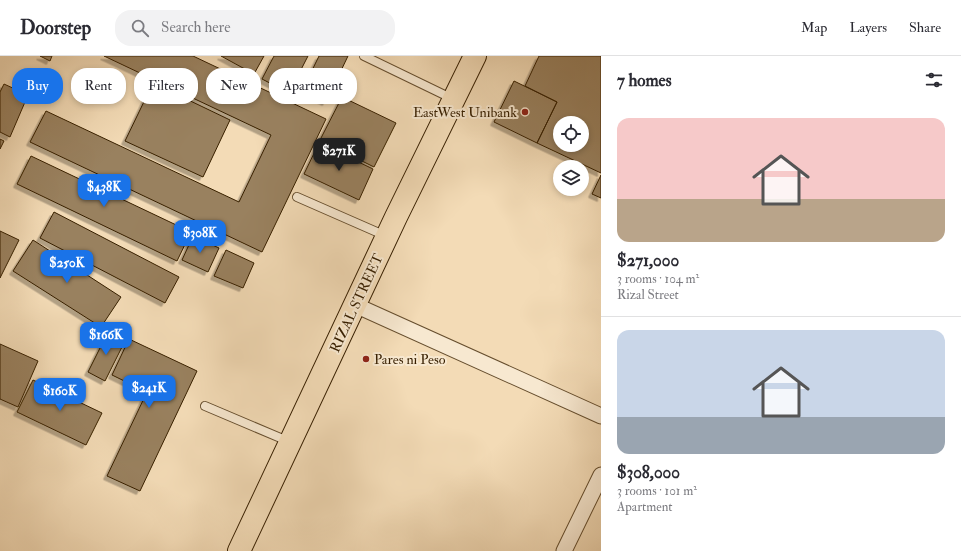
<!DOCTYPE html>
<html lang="en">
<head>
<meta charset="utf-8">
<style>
	body { margin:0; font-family:"IM FELL Double Pica",serif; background:#f2f2f3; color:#2b2b33; height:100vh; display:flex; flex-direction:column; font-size:15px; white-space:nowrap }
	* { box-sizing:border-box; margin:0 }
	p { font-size:13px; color:#7c7c81 }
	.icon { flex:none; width:22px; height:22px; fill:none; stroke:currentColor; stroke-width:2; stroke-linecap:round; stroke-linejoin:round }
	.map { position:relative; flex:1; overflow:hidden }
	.drawer { display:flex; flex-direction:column; background:#fff; width:360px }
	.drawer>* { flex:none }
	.guide { position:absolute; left:12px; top:12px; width:380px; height:36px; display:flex; gap:8px }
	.tools { position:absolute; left:553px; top:60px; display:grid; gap:8px }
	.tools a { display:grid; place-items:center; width:36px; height:36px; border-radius:50%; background:#fff; box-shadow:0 2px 6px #0003; font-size:20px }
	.price { position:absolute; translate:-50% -34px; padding:0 9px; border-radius:8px; background:#1a73e8; color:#fff; font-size:13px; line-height:26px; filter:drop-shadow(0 1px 2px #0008) }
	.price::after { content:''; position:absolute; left:50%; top:24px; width:12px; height:9px; margin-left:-6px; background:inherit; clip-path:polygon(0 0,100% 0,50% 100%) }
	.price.current { background:#222; color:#fff }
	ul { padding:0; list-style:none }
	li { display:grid; align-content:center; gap:8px; height:212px; padding:0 16px }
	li+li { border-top:1px solid #e1e1e2 }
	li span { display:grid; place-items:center; height:124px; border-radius:12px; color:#555 }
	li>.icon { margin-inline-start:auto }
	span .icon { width:72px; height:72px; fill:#fffc; stroke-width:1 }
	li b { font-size:17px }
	h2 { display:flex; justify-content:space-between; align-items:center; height:48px; padding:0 16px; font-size:17px }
	.tag { padding:0 14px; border-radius:16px; background:#fff; box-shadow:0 2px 6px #0003; font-size:14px; line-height:36px }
	.tag.current { background:#1a73e8; color:#fff }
	header { display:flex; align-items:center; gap:24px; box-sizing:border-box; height:56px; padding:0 20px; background:#fff; border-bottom:1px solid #e1e1e2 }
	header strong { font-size:19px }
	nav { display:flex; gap:22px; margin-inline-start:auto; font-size:14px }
	.search { width:280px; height:36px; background:#f2f2f3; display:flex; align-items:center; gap:10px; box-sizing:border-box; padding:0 14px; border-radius:16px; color:#7c7c81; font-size:15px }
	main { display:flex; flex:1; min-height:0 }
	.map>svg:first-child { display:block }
	.building { fill:#99815f; stroke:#371f00; fill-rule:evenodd; filter:url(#shadow) }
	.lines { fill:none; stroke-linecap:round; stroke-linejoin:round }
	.lane-casing { stroke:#664e2e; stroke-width:10 }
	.street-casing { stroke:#664e2e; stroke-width:17 }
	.primary-casing { stroke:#371f00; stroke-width:24 }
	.lane { stroke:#f7e8d0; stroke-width:8 }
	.street { stroke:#f7e8d0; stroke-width:15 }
	.primary { stroke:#f3dbb6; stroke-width:22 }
	.poi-dot { fill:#8f2418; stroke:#f7e8d0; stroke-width:1.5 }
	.labels { text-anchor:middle; stroke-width:4; stroke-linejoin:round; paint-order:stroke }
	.poi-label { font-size:14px; fill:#371f00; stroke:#f7e8d0; text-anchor:end }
	.street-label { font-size:14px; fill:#371f00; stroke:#f7e8d0 }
</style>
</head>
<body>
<header>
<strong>Doorstep</strong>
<div class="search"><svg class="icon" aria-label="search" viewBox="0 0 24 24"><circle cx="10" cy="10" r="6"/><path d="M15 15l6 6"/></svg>Search here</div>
<nav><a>Map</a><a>Layers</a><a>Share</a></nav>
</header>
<main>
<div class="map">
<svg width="601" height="495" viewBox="0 0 601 495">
	<defs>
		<filter id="shadow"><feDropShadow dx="-3.5" dy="3.5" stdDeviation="0" flood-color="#0004"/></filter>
	</defs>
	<rect width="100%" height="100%" fill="#f3dbb6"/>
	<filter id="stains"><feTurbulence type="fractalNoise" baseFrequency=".005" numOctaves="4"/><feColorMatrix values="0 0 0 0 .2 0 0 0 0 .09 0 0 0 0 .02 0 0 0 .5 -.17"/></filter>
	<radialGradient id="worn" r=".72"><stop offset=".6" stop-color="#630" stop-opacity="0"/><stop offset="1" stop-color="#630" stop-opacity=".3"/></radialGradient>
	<path class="building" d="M40 0H52L50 5Z
		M104 0H193L326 63 262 196 30 86 46 55 239 146 271 79Z
		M221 0H264L254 18Z
		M274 0H308L289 37 262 23Z
		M319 0H348L326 46 302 35Z
		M539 0H601V117L537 87 557 46 525 30ZM560 67H582V89H560Z
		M514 25 557 46 537 87 494 66Z
		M153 27 230 64 203 121 125 85Z
		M4 28 28 39 10 81 0 76V36Z
		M342 41 396 67 374 111 320 84Z
		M0 83 4 85 0 93Z
		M319 87 373 113 359 144 304 118Z
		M31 100 191 176 177 205 17 128Z
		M601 119V142L592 138Z
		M54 156 179 221 165 247 40 182Z
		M0 175 19 184 0 222Z
		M193 180 219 192 208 216 182 204Z
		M33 184 121 241 101 271 13 215Z
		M226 194 254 207 243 232 214 220Z
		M108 276 125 285 105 325 88 316Z
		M129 283 197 315 140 435 107 420 147 336 112 319Z
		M0 288 38 305 18 351 0 343Z
		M33 324 102 357 86 389 17 356Z"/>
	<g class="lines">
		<g class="lane-casing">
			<path id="lane" d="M364 0 453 43
				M297 141 386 180
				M205 350 290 386"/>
		</g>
		<g class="street-casing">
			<path id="street" d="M355 249 601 360
				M564 495 601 419"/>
		</g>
		<g class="primary-casing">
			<path id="primary" d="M239 495 396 161 475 0"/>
		</g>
		<use href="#lane" class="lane"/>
		<use href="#street" class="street"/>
		<use href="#primary" class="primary"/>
	</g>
	<g class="poi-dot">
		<circle cx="525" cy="56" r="4"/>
		<circle cx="366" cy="303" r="4"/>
	</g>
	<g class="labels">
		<g class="poi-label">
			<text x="517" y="61">EastWest Unibank</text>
			<text x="374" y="308" text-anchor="start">Pares ni Peso</text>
		</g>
		<g class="street-label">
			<text transform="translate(356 247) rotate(-65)" y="5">RIZAL STREET</text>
		</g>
	</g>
	<rect width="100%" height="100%" filter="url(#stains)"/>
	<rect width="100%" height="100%" fill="url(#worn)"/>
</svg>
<div class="tools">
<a><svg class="icon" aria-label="locate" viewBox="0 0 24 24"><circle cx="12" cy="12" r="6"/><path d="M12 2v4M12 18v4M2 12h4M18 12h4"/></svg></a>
<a><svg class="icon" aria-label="layers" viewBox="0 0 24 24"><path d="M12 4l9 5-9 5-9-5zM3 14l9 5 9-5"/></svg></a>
</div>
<b class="price current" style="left:339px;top:116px">$271K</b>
<b class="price" style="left:104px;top:152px">$438K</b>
<b class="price" style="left:200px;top:198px">$308K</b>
<b class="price" style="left:67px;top:228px">$250K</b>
<b class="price" style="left:106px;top:300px">$166K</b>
<b class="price" style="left:149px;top:353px">$241K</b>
<b class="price" style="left:60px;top:356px">$160K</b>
<div class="guide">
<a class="tag current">Buy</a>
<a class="tag">Rent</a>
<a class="tag">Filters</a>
<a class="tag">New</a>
<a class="tag">Apartment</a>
</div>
</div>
<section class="drawer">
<h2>7 homes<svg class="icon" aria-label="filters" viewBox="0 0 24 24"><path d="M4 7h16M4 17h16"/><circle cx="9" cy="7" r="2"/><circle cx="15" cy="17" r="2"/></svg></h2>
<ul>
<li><span style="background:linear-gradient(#f6c9c9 65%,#b9a48a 0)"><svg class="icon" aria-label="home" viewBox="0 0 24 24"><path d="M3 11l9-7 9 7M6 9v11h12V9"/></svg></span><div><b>$271,000</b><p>3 rooms · 104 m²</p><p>Rizal Street</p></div></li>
<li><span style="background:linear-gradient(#c9d6e8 70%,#9aa5b1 0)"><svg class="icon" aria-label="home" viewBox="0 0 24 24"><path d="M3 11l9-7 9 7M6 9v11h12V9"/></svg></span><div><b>$308,000</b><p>3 rooms · 101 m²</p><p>Apartment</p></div></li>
</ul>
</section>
</main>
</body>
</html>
